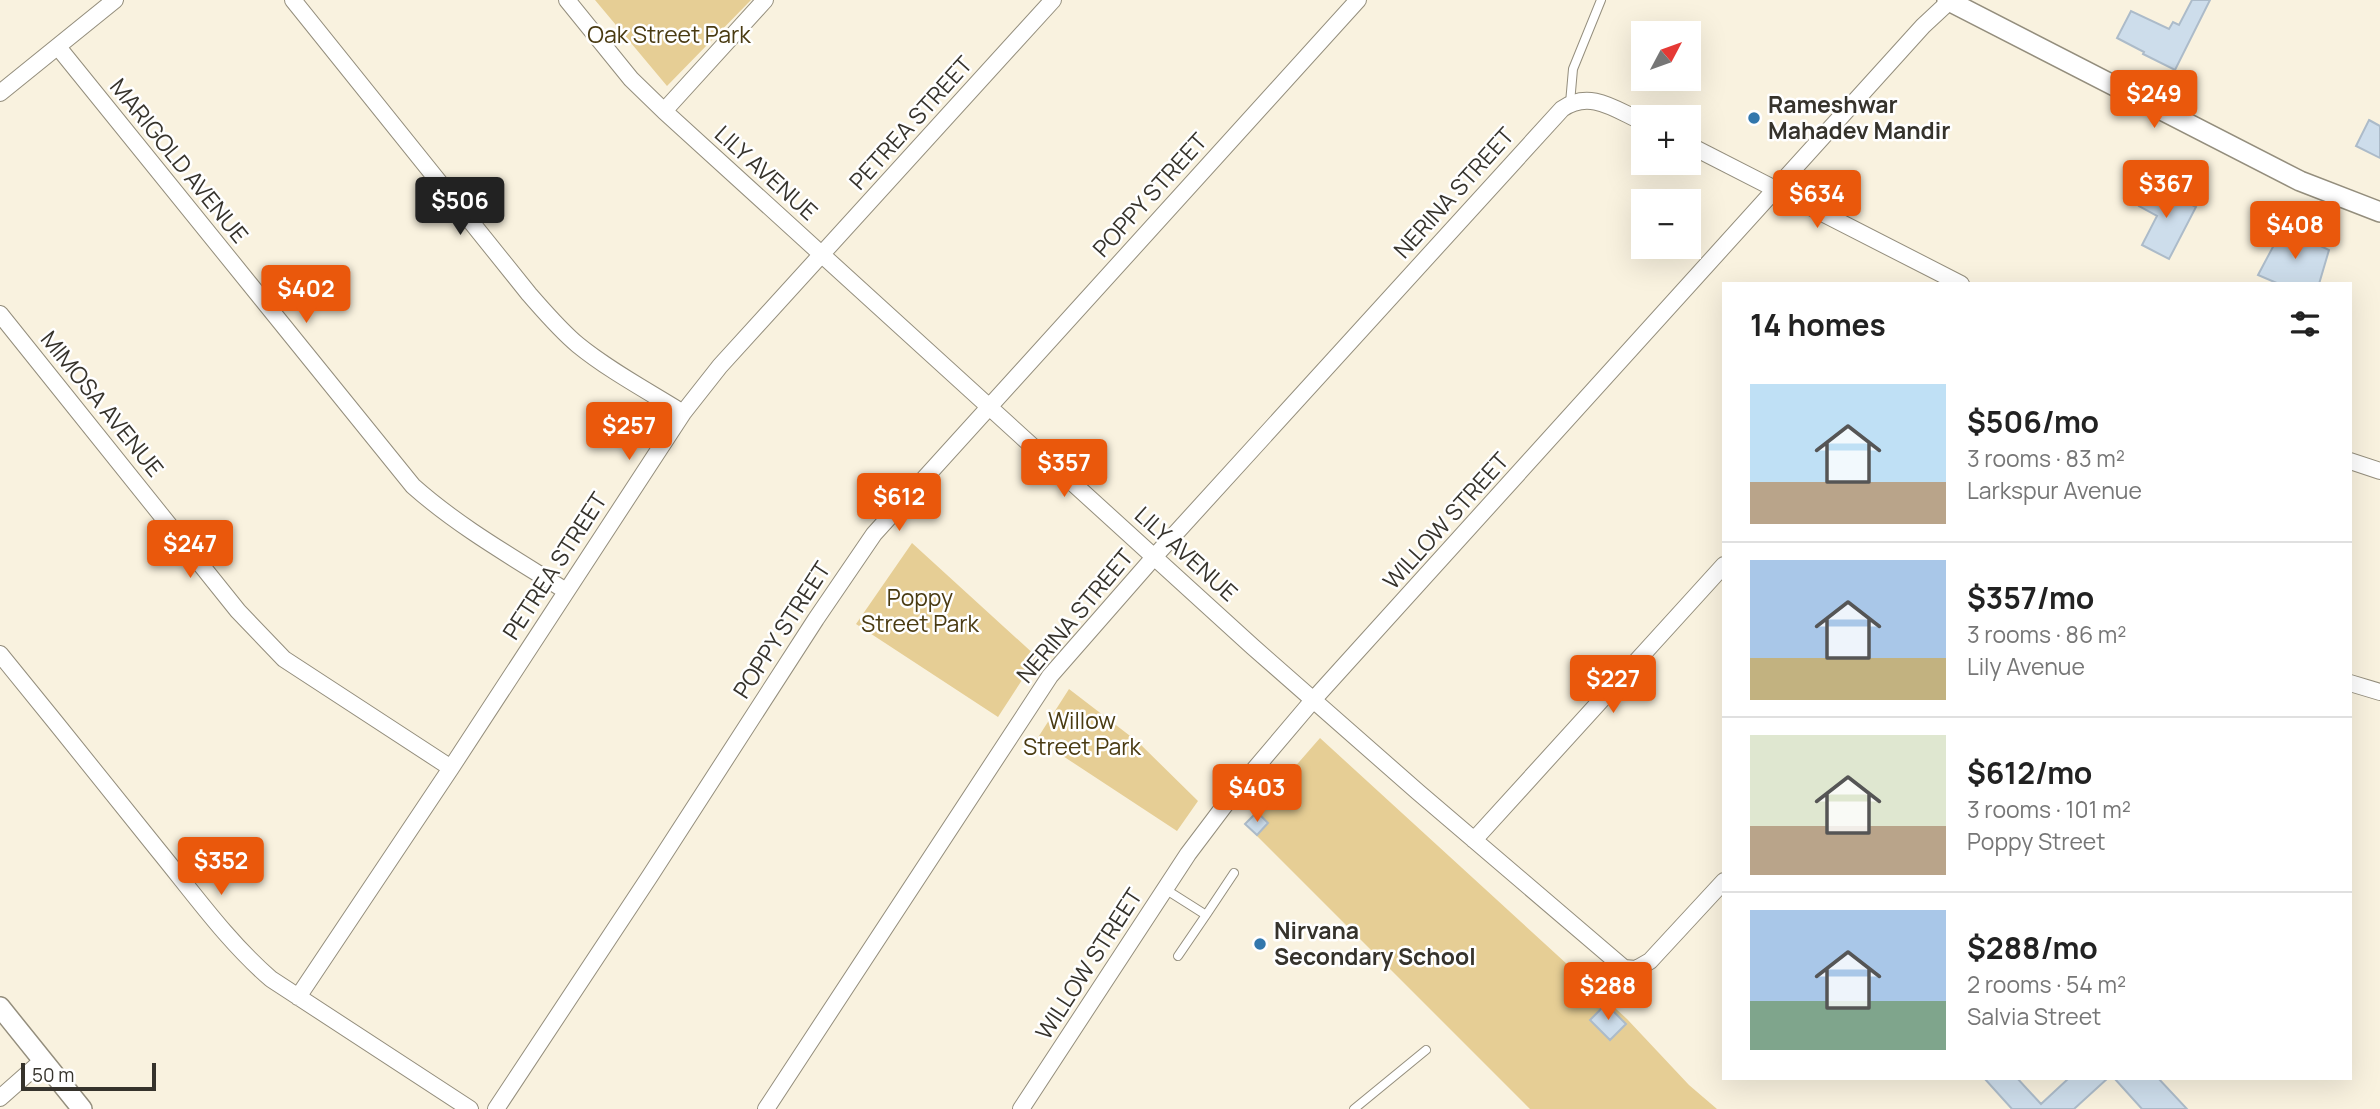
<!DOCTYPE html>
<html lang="en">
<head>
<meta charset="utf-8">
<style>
	body { margin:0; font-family:Manrope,sans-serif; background:#f2f2f2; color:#222; height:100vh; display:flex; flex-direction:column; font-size:26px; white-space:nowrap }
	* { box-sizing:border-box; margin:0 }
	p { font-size:23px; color:#767676 }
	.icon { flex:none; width:38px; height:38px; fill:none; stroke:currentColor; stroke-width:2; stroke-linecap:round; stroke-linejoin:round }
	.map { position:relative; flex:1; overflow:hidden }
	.panel { position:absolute; left:1722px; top:282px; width:630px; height:798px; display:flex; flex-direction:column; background:#fff; border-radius:0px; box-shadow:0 7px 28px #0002 }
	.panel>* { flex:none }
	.needle { width:46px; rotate:49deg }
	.fabs { position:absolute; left:1631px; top:21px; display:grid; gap:14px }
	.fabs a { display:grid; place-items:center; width:70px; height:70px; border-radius:0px; background:#fff; box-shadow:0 7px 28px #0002; font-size:35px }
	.scale { position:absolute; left:21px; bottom:18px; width:135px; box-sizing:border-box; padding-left:7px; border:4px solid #36332c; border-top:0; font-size:19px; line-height:24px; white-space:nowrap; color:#36332c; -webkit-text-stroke:5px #fff; paint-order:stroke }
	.price { position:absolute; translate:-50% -60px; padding:0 16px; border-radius:7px; background:#ea580c; color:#fff; font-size:23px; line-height:46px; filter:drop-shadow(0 2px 4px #0008) }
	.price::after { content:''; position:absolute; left:50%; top:42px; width:21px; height:16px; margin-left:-10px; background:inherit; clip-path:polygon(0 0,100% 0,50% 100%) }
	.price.selected { background:#222; color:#fff }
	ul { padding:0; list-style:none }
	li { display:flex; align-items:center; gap:21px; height:175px; padding:0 28px }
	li+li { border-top:2px solid #e0e0e0 }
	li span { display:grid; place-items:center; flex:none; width:196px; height:140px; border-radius:0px; color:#555 }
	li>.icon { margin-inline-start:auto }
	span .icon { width:84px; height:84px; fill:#fffc; stroke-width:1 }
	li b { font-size:30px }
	h2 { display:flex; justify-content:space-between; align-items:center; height:84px; padding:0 28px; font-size:30px }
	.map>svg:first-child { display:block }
	.green { fill:#e6ce95 }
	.building { fill:#cdddeb; stroke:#acbbc9; stroke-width:2 }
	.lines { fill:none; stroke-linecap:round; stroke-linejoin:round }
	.service-casing { stroke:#948e7d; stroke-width:10 }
	.minor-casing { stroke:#948e7d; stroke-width:18 }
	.tertiary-casing { stroke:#948e7d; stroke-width:22 }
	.service { stroke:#fff; stroke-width:8 }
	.minor { stroke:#fff; stroke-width:16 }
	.tertiary { stroke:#fff; stroke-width:19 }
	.poi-dot { fill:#3277ac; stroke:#fff; stroke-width:2.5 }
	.labels { text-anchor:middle; stroke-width:5; stroke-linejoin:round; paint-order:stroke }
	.park-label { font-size:23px; fill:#4a3b12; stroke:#fff }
	.poi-label { font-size:23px; font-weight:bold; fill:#36332c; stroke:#fff; text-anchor:start }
	.street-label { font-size:23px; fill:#36332c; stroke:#fff }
</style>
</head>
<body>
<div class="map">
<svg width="2380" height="1109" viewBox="0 0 2380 1109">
	<rect width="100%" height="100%" fill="#f9f2df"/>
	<path class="green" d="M595 0H751L667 86Z
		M912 543 1037 657 998 717 856 624Z
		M1069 689 1138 742 1198 801 1177 831 1037 739Z
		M1320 738 1627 1019 1689 1085 1717 1109H1530L1245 824Z"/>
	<path class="building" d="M2192 0H2210L2175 70 2143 54 2144 52 2117 38 2131 11 2169 29 2173 22 2179 25Z
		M2369 120 2380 126V158L2356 146Z
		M2151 183 2196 207 2169 259 2142 245 2157 216 2139 206Z
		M2283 228 2329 250 2319 284H2279L2258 275Z
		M1257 812 1268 823 1257 835 1245 824Z
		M1606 1004 1626 1024 1610 1040 1590 1020Z
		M1984 1078H2017L2041 1104 2069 1078H2108L2074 1109H2012Z
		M2114 1078H2158L2187 1109H2142Z"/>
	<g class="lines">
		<g class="service-casing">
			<path id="service" d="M1570 103 1573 69 1601 0
				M1165 889 1206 915 1234 873
				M1178 956 1206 915
				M1354 1109 1426 1050"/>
		</g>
		<g class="minor-casing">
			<path id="minor" d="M293 0 529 294C544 311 560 330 578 345 610 371 648 391 683 413
				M567 0 631 79 664 111 1253 647 1418 792 1624 968 1636 969 1650 961 1724 881
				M58 47 413 486C459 527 514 558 566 591
				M0 93 115 0
				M664 111 765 0
				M1689 145 1961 284
				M0 314 238 611 284 659 451 768
				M2350 461 2380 471
				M0 654C53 719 106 785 158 850 194 894 228 942 271 979L470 1109
				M2350 683 2380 692
				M1474 840 1724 565
				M298 997 451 768 683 413 720 366 1053 0
				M0 1098 43 1060
				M496 1109 650 876 816 619 874 534 1358 0
				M766 1109 1050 676 1155 556 1562 109C1590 89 1616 110 1643 122
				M1021 1109 1188 854 1231 797 1314 699 1923 26 1951 0"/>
		</g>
		<g class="tertiary-casing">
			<path id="tertiary" d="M1947 0 2300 181 2380 212
				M0 1007 82 1109"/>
		</g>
		<use href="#service" class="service"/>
		<use href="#minor" class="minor"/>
		<use href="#tertiary" class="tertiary"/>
	</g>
	<g class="poi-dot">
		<circle cx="1754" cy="118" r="7"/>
		<circle cx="1260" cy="944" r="7"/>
	</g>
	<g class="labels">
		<g class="park-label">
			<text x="669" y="43">Oak Street Park</text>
			<text x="920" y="606">Poppy<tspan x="920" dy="26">Street Park</tspan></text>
			<text x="1082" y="729">Willow<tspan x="1082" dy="26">Street Park</tspan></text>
		</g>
		<g class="poi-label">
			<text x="1768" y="113">Rameshwar<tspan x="1768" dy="26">Mahadev Mandir</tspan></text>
			<text x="1274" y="939">Nirvana<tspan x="1274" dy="26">Secondary School</tspan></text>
		</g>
		<g class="street-label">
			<text transform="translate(911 123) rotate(-48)" y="8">PETREA STREET</text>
			<text transform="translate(179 161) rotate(51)" y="8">MARIGOLD AVENUE</text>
			<text transform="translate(766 173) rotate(42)" y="8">LILY AVENUE</text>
			<text transform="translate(1454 193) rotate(-48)" y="8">NERINA STREET</text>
			<text transform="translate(1150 195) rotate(-48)" y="8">POPPY STREET</text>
			<text transform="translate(102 404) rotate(51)" y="8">MIMOSA AVENUE</text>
			<text transform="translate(1446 521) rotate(-48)" y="8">WILLOW STREET</text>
			<text transform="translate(1186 554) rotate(42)" y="8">LILY AVENUE</text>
			<text transform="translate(555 566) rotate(-57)" y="8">PETREA STREET</text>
			<text transform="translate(1075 616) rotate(-50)" y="8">NERINA STREET</text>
			<text transform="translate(782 630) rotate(-57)" y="8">POPPY STREET</text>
			<text transform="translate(1089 964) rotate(-57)" y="8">WILLOW STREET</text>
		</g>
	</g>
</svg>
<div class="fabs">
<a><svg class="needle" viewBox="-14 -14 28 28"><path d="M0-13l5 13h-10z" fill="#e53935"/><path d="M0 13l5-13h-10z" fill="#767676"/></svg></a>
<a>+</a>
<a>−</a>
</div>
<div class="scale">50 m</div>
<b class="price" style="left:2154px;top:130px">$249</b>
<b class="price" style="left:2166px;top:220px">$367</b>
<b class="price" style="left:1817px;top:230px">$634</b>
<b class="price selected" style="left:460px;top:237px">$506</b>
<b class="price" style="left:2295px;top:261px">$408</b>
<b class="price" style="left:306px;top:325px">$402</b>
<b class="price" style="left:629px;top:462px">$257</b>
<b class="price" style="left:1064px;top:499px">$357</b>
<b class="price" style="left:899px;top:533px">$612</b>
<b class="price" style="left:190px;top:580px">$247</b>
<b class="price" style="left:1613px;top:715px">$227</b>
<b class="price" style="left:1257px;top:824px">$403</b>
<b class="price" style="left:221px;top:897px">$352</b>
<b class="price" style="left:1608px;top:1022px">$288</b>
<section class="panel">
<h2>14 homes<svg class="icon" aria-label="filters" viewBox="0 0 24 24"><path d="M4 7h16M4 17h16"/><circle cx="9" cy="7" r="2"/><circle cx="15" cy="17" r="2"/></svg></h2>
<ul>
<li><span style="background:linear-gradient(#bfe0f5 70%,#b9a48a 0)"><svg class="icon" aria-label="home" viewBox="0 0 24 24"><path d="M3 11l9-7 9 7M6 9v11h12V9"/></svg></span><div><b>$506/mo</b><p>3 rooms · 83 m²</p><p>Larkspur Avenue</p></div></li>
<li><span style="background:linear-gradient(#a9c7e8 70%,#c2b280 0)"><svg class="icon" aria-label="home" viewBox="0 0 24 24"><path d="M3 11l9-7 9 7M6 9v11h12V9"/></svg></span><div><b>$357/mo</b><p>3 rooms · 86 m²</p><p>Lily Avenue</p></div></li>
<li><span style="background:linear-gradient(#dfe7d0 65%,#b9a48a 0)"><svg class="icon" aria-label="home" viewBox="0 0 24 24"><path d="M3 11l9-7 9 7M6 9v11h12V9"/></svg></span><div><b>$612/mo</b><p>3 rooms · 101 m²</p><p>Poppy Street</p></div></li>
<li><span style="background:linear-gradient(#a9c7e8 65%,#7fa58c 0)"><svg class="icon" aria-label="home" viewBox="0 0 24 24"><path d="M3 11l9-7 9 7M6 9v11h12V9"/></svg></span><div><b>$288/mo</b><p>2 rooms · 54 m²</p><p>Salvia Street</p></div></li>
</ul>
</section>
</div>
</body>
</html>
